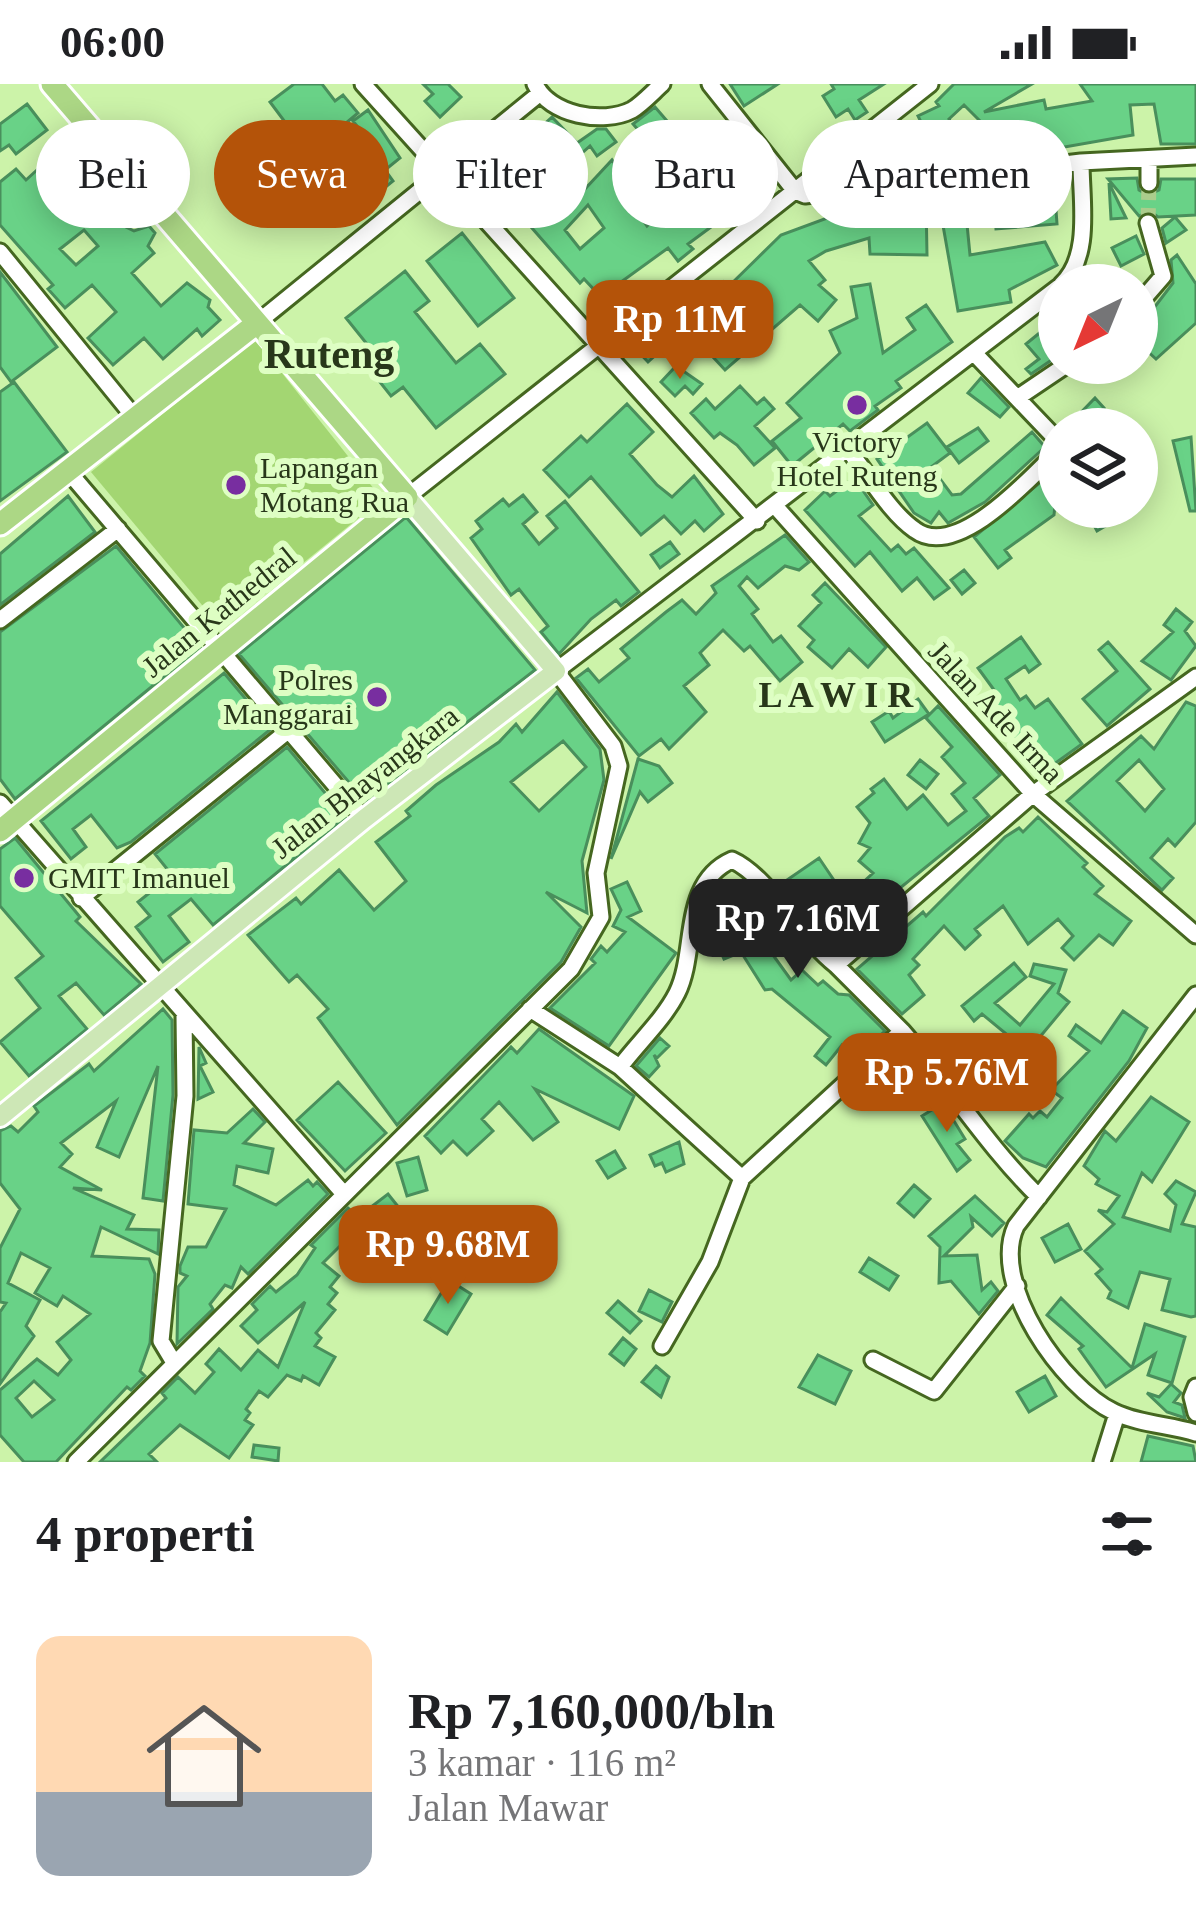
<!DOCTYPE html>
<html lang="id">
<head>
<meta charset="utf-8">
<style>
	body { margin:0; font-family:Georgia,serif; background:#f2f2f2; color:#202124; height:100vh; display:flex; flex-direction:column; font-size:45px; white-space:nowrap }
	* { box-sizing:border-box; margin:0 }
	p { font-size:39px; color:#757577 }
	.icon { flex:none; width:66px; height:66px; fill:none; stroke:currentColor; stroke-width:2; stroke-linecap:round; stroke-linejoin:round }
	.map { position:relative; height:1378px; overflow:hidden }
	.panel { display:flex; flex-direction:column; background:#fff; flex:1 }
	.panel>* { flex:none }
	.top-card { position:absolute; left:36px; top:36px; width:1125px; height:108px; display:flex; gap:24px }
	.needle { width:78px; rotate:223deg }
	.tools { position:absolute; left:1038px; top:180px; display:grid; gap:24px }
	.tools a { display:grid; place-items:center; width:120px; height:120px; border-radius:50%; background:#fff; box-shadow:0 6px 30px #0003; font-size:60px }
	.price { position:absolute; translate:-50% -102px; padding:0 27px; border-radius:24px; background:#b45309; color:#fff; font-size:39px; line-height:78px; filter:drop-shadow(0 3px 6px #0008) }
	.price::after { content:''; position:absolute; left:50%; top:72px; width:36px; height:27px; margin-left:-18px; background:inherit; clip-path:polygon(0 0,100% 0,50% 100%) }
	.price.on { background:#222; color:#fff }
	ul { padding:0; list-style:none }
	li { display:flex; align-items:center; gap:36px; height:300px; padding:0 36px }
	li+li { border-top:3px solid #e0e0e0 }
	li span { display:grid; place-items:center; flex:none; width:336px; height:240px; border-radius:24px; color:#555 }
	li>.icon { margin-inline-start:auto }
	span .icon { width:144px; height:144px; fill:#fffc; stroke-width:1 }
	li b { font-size:51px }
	h2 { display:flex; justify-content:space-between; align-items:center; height:144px; padding:0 36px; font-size:51px }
	.tag { padding:0 42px; border-radius:54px; background:#fff; box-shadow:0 6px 30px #0003; font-size:42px; line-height:108px }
	.tag.on { background:#b45309; color:#fff }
	.status { display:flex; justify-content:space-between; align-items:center; height:84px; padding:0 60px; background:#fff; direction:ltr }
	.status svg { height:33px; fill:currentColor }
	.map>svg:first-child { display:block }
	.green { fill:#a3d672 }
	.building { fill:#69d287; stroke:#498f5c; stroke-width:3; fill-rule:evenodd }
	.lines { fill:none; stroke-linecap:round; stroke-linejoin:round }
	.minor-tunnel { stroke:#abcd8c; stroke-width:15; stroke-dasharray:15 8; stroke-linecap:butt }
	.minor-casing { stroke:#456720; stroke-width:21 }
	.major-casing { stroke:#fff; stroke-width:24 }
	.highway-casing { stroke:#fff; stroke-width:27 }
	.minor { stroke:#fff; stroke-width:15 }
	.major { stroke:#cde7b6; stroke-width:18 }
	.highway { stroke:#acd785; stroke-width:21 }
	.poi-dot { fill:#782ea0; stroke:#defec3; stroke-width:4.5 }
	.labels { text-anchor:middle; stroke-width:12; stroke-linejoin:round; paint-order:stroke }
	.poi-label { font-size:30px; fill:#28371a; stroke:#defec3; text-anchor:start }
	.street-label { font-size:30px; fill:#28371a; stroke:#defec3 }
	.quarter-label { font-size:36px; font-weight:bold; fill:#28371a; stroke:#defec3 }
	.district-label { font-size:42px; font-weight:bold; fill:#28371a; stroke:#defec3 }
</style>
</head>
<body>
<div class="status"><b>06:00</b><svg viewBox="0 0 49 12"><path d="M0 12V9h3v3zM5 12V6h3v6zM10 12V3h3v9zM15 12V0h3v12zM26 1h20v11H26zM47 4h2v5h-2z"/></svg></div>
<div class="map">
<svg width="1196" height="1378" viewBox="0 0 1196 1378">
	<rect width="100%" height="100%" fill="#ccf3a9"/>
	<path class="green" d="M255 255 382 415 222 545 91 388Z"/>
	<path class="building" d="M294 0H322L335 17 343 11 358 29 308 71 324 90 368 56 353 37 368 26 400 74 385 86 393 97 382 106 373 95 326 132 292 84 284 91 265 68 291 46 270 18Z
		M423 0H448L461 13 440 33 425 17 433 10Z
		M730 0H778L744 22Z
		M831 0H884L859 16 867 28 855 36 848 25 836 33 823 12 834 5Z
		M954 0H1032L984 28 1044 16 1046 25 1092 17 1080 0H1196V60H1161L1154 20 1130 21 1133 51 1007 73 1006 65 990 68 985 42 964 21 949 35 965 65 941 77 937 70 889 89 875 60 921 38 918 32 939 22 936 18Z
		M27 20 47 46 16 70 9 61 0 67V40Z
		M655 23 674 45 653 63 633 40Z
		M552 33 577 59 597 45H606L616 58 597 72 590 62 553 95 572 119 612 76 631 103 623 108 647 142 682 110 693 124 714 106 701 89 721 71 757 109 688 160 693 165 678 177 668 164 621 198 626 204 616 213 626 223 610 237 593 219 600 212 584 195 580 199 483 88 537 39 541 43ZM588 121 604 144 580 165 565 146Z
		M59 66 79 89 64 102 85 127 102 113 126 143 134 147 149 142 155 149 148 162 154 169 132 189 161 222 187 199 210 216 208 223 220 236 202 252 197 245 163 275 144 254 113 281 88 254 116 228 92 201 65 224 48 205 53 201 0 141V98L16 85 26 96ZM84 146 98 162 76 181 60 165Z
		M1137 94 1139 106 1148 111 1159 106 1161 95H1196V131L1158 133 1150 127 1139 132 1108 95Z
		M1054 98 1057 140 996 145 995 127 966 130 970 171 1045 158 1057 181 1009 206 1011 218 958 227 937 107Z
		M1109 99 1126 134 1111 135Z
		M926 116 927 171 870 170 869 154 826 167 809 177 825 196 819 201 836 216 818 237 800 221 725 286 700 259 704 255 689 237 715 214 710 208 723 198 727 204 781 151 838 130 891 127V117Z
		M1175 133 1186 146 1166 159 1162 144Z
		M462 149 514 214 478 242 427 177Z
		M1136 152 1144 170 1121 182 1112 164Z
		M1177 171 1196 200V239L1156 275 1145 265 1137 275V234L1147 233 1173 199 1171 176Z
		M405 187 429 217 415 228 456 279 480 260 505 290 436 344 403 303 391 312 368 283 379 275 346 234Z
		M0 188 57 263 11 298 0 283Z
		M870 200 883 269 915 246 907 234 926 221 952 258 896 297 901 304 875 322 878 326 850 347 843 340 792 382 772 357 801 334 787 319 840 269 830 247 857 234 851 203Z
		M1059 233V271L1031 290 1026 285 1039 275 1026 260Z
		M662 242 673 255 648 278 632 261Z
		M676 282 702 300 693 310 685 302 675 312 661 298Z
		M981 294 1009 323 1000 333 968 309Z
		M14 298 67 368 0 417V308Z
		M740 302 757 320 764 314 774 325 755 342 775 364 754 381 737 361 720 349 714 354 691 329 706 315 715 325Z
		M1095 314 1104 324 1083 345H1065Z
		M627 320 653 348 630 370 657 401 672 413 694 392 723 430 704 447 695 437 681 450 664 432 641 451 591 393 569 413 544 386 581 352 587 358Z
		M927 339 950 369 931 383 952 411 961 410 1032 348 1045 363 985 418 948 439 939 428 931 439 914 429 877 375Z
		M978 344 988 357 959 379 947 363Z
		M1191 353 1196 427H1190L1173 357Z
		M1059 383 1054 431 1005 466 1011 474 998 484 974 453Z
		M854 394 873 421 859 432 891 467 898 461 906 470 914 464 949 504 934 515 917 494 902 507 870 468 855 482 805 426 825 407 830 412Z
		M523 411 537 428 523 440 539 460 557 444 547 432 565 417 639 508 621 522 616 516 591 535 559 570 541 548 548 542 519 505 511 511 471 454 482 445 476 437 503 415 509 422Z
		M68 412 95 448 0 521V470Z
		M1101 423H1109L1116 436 1097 447 1088 430Z
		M406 433 535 586 365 717 239 570Z
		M785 451 809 478 799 486 785 482 758 504 747 493 739 502 758 525 752 530 773 558 781 552 802 578 780 597 750 562 744 567 723 546 700 569 709 581 684 602 706 628 669 665 661 655 639 672 576 594 588 585 599 598 629 574 621 565 666 528 682 516 696 530 716 509 712 502Z
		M670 458 679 470 660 484 651 471Z
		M116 462 200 563 15 715 0 695V548Z
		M964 486 975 499 962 510 951 496Z
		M825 499 886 563 868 583 849 565 832 584 808 563 814 556 799 542 821 519 813 511Z
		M1176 525 1192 538 1185 547 1196 562 1171 596 1142 577 1173 548 1164 541Z
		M1021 553 1040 580 1029 588 1025 582 1006 595 1020 616 1026 612 1035 624 1048 615 1082 660 1043 688 1022 662 1016 667 981 621 997 610 978 584Z
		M1108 558 1150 605 1107 642 1083 615 1117 587 1099 566Z
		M224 589 271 645 131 758 117 764 91 731 73 745 86 763 71 775 41 737Z
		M557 608 600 665 604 696 582 777 587 829 546 808 581 843 561 878 397 1041 318 934 328 925 297 891 289 898 248 851 296 814 301 820 339 786 374 826 406 797 376 758 410 732 406 727 436 701 499 658 516 640 522 648ZM563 657 586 683 539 727 511 698Z
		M918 615 929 630 885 658 872 638 889 627 893 634Z
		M1186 618 1196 622V738L1175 762 1168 755 1151 774 1173 794 1162 806 1067 717 1141 652 1154 665ZM1139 676 1164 705 1145 727 1117 697Z
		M938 622 1000 691 974 714 989 732 831 860 799 822 787 796 819 774 846 814 873 789 859 777 870 764 859 759 870 739 857 723 874 709 871 705 884 695 907 725 923 711 948 741 966 727 952 710 965 699 942 673 952 663 926 634Z
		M287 663 345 733 213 841 191 815 169 832 189 858 163 878 136 843 150 832 138 818 172 791 155 770Z
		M638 675 659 682 672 699 648 718 640 708 611 775Z
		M920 676 938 690 926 705 908 691Z
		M1038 733 1087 779 1083 783 1103 802 1095 810 1131 837 1113 861 1099 851 1074 876 1062 864 1073 852 1058 835 1028 860 1003 822 975 845 980 851 965 865 944 842 913 875 919 881 909 891 924 911 902 930 857 885 923 828 926 832 1005 753 1019 744 1023 748Z
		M15 754 80 833 76 837 141 900 104 931 76 899 59 912 87 945 29 992 0 958 40 924 16 894 43 872 0 822V765Z
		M742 797 789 849 765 860 791 896 802 886 818 901 823 897 838 910 849 911 885 947 856 973 842 961 826 981 815 972 830 953 772 905 765 906 741 868 724 875 717 859 741 849 731 837 745 824 730 808Z
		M627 798 641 827 628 833 676 869 609 962 550 924 595 879 591 875 601 862 607 868 625 848 613 842 621 826 611 805Z
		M1014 879 1026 893 995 919 1020 941 1054 900 1030 892 1034 880 1066 886 1058 909 1069 918 1029 966 1038 972 1024 995 1014 988 1003 1005 984 992 1010 953 982 930 974 937 962 922Z
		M163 925 172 936 173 1011 163 1117 143 1114 158 982 119 1073 97 1063 116 1017 61 1059 72 1070 60 1083 102 1106 73 1104 134 1131 127 1145 159 1146 158 1170 101 1143 92 1172 149 1175 155 1190 150 1259 140 1287 145 1292 131 1306 127 1303 56 1378H24L0 1351V1306L37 1275 58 1291 71 1276 57 1258 90 1230 63 1212 57 1222 35 1209 50 1184 21 1169 8 1199 40 1216 26 1242 34 1252 0 1300V1228L6 1219 0 1218V1164L20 1125 0 1099V1047L11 1042 18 1048 38 1028 34 1022 89 980 94 987ZM34 1297 54 1316 32 1333 16 1314Z
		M1123 927 1147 944 1129 977 1046 1083 1023 1074 1005 1057 1029 1030 1033 1034 1040 1027 1047 1033 1062 1014 1051 1006 1089 967 1069 952 1076 941 1101 959Z
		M539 945 634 1012 619 1045 535 1005 558 1038 533 1056 499 1018 482 1035 493 1047 467 1071 453 1057 441 1069 425 1052 511 963 517 969Z
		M660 954 669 962 657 974 654 971 659 982 649 993 636 982Z
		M199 963 206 979 200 982 213 1008 198 1015Z
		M338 998 386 1049 345 1087 297 1036Z
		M1151 1013 1189 1038 1152 1098 1142 1089 1123 1133 1170 1147 1176 1121 1165 1110 1176 1097 1196 1108 1182 1140 1196 1143V1232L1191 1233 1162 1226 1170 1195 1140 1188 1128 1224 1108 1214 1111 1207 1096 1190 1102 1185 1085 1167 1114 1140 1098 1126 1107 1128 1119 1112 1096 1100 1099 1095 1084 1082 1105 1047 1116 1057Z
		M943 1019 965 1055 957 1060 970 1076 957 1087 922 1032Z
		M253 1025 265 1038 244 1059 273 1065 268 1089 237 1082 234 1101 276 1121 308 1096 313 1102 317 1098 328 1110 248 1190 241 1183 232 1204 225 1201 210 1220 213 1225 177 1260 178 1203 187 1192 180 1189V1182L188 1163H206L226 1125 188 1120 194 1046 227 1049Z
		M679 1058 684 1080 666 1088 662 1079 655 1082 650 1071Z
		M615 1067 625 1084 608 1094 597 1077Z
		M418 1073 427 1106 407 1112 397 1079Z
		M914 1101 930 1115 914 1133 898 1119Z
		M388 1110 412 1140 404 1146 447 1173 434 1194 391 1167 377 1182 347 1155 323 1179 339 1192 330 1203 337 1209 328 1220 335 1226 316 1249 321 1254 315 1262 335 1273 319 1301 303 1292 301 1297 287 1291 268 1313 259 1307 246 1325 250 1329 245 1336 253 1341 229 1374 180 1341 149 1370 157 1378H100L166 1314 162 1309 178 1293 195 1309 214 1288 206 1280 219 1265 241 1286 258 1266 278 1283 305 1218 258 1259 241 1242 257 1226 252 1220 270 1202 276 1208 297 1191 315 1164 311 1161 348 1124 358 1133Z
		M975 1112 1004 1139 992 1152 971 1133 973 1143 944 1172 977 1171 982 1206 991 1198 998 1207 979 1230 951 1197 939 1199 940 1163 929 1152Z
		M1068 1140 1081 1165 1055 1178 1042 1154Z
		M869 1174 898 1192 889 1206 860 1188Z
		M449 1196 471 1210 447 1250 425 1236Z
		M649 1206 672 1218 662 1238 639 1227Z
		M1061 1214 1132 1284 1145 1240 1185 1253 1172 1299 1148 1291 1155 1270 1106 1303 1079 1265 1083 1262 1047 1231Z
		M618 1217 641 1237 630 1249 607 1229Z
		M623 1254 636 1265 624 1281 610 1270Z
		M818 1271 851 1287 835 1320 799 1303Z
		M656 1282 669 1293 661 1313 642 1298Z
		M1045 1292 1056 1312 1029 1328 1017 1308Z
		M1171 1300 1181 1309 1174 1318 1182 1321 1185 1334 1167 1328 1147 1309 1159 1313Z
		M1148 1352 1193 1362 1196 1378H1141Z
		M254 1361 279 1364 278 1377 252 1373Z"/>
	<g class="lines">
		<path class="minor-tunnel" d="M1148 139 1149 99"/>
		<g class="minor-casing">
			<path id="minor" d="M363 0 757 437
				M535 0C549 31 603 41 632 26 642 20 653 8 662 0
				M710 0 795 107 805 111 1081 78 1196 72
				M1149 99V75
				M0 168 135 334
				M1061 201C1092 173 1081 117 1081 78
				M1137 222 1163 192 1148 139
				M257 239 539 10
				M975 270 1059 358
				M1017 314 1069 279
				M849 367C869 391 889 428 915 446 957 477 1031 393 1059 366
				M68 387 364 735
				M407 413 930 0
				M776 423 1033 710 1196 851
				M0 536 118 445
				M0 719 344 1110
				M81 814 289 646
				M1196 911 1016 1142C989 1200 1063 1304 1114 1328 1139 1340 1170 1341 1196 1349
				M530 925 620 983C638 959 664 935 677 909 698 867 680 799 732 776 768 792 801 854 836 881L1033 710 1196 593
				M902 947C950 1002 987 1062 1039 1113
				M620 983 742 1094 710 1178 662 1262
				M742 1094 902 947 836 881
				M873 1276 934 1307 1017 1202
				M173 1277 161 1257 185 1012 184 932
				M1196 1303 1192 1313 1196 1329
				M76 1378 571 885 601 833 596 789 619 682 613 662 556 587 1059 203
				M1102 1378 1117 1330"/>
		</g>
		<g class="major-casing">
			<path id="major" d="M0 1033 364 735 556 587 407 413"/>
		</g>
		<g class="highway-casing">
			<path id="highway" d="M0 440 257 239
				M0 747 407 413 52 0"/>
		</g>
		<use href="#minor" class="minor"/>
		<use href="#major" class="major"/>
		<use href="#highway" class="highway"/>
	</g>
	<g class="poi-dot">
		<circle cx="857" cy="321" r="12"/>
		<circle cx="236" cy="401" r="12"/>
		<circle cx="377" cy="613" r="12"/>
		<circle cx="24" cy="794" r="12"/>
	</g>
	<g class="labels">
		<g class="poi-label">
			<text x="857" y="368" text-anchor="middle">Victory<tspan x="857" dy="34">Hotel Ruteng</tspan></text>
			<text x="260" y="394">Lapangan<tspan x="260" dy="34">Motang Rua</tspan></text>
			<text x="353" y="606" text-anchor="end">Polres<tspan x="353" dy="34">Manggarai</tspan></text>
			<text x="48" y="804">GMIT Imanuel</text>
		</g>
		<g class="street-label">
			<text transform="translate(219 528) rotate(-39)" y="10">Jalan Kathedral</text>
			<text transform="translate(996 628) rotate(47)" y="10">Jalan Ade Irma</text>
			<text transform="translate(365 698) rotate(-38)" y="10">Jalan Bhayangkara</text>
		</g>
		<g class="quarter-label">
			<text x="836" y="623">L A W I R</text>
		</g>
		<g class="district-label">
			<text x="329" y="284">Ruteng</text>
		</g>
	</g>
</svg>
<div class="tools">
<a><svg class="needle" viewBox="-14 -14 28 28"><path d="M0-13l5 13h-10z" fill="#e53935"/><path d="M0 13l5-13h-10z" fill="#757577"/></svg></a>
<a><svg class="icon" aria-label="layers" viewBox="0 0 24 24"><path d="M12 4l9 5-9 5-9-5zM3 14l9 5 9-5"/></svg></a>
</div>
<b class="price" style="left:680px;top:298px">Rp 11M</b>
<b class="price on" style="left:798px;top:897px">Rp 7.16M</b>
<b class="price" style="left:947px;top:1051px">Rp 5.76M</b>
<b class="price" style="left:448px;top:1223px">Rp 9.68M</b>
<div class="top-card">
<a class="tag">Beli</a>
<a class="tag on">Sewa</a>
<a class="tag">Filter</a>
<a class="tag">Baru</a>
<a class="tag">Apartemen</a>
</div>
</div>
<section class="panel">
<h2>4 properti<svg class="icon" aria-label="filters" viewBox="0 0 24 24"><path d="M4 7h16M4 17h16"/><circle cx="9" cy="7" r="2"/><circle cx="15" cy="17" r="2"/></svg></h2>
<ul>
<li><span style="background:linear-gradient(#ffd9b3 65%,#9aa5b1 0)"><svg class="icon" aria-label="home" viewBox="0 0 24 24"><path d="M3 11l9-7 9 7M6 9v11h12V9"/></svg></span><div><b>Rp 7,160,000/bln</b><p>3 kamar · 116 m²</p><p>Jalan Mawar</p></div></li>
</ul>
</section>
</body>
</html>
